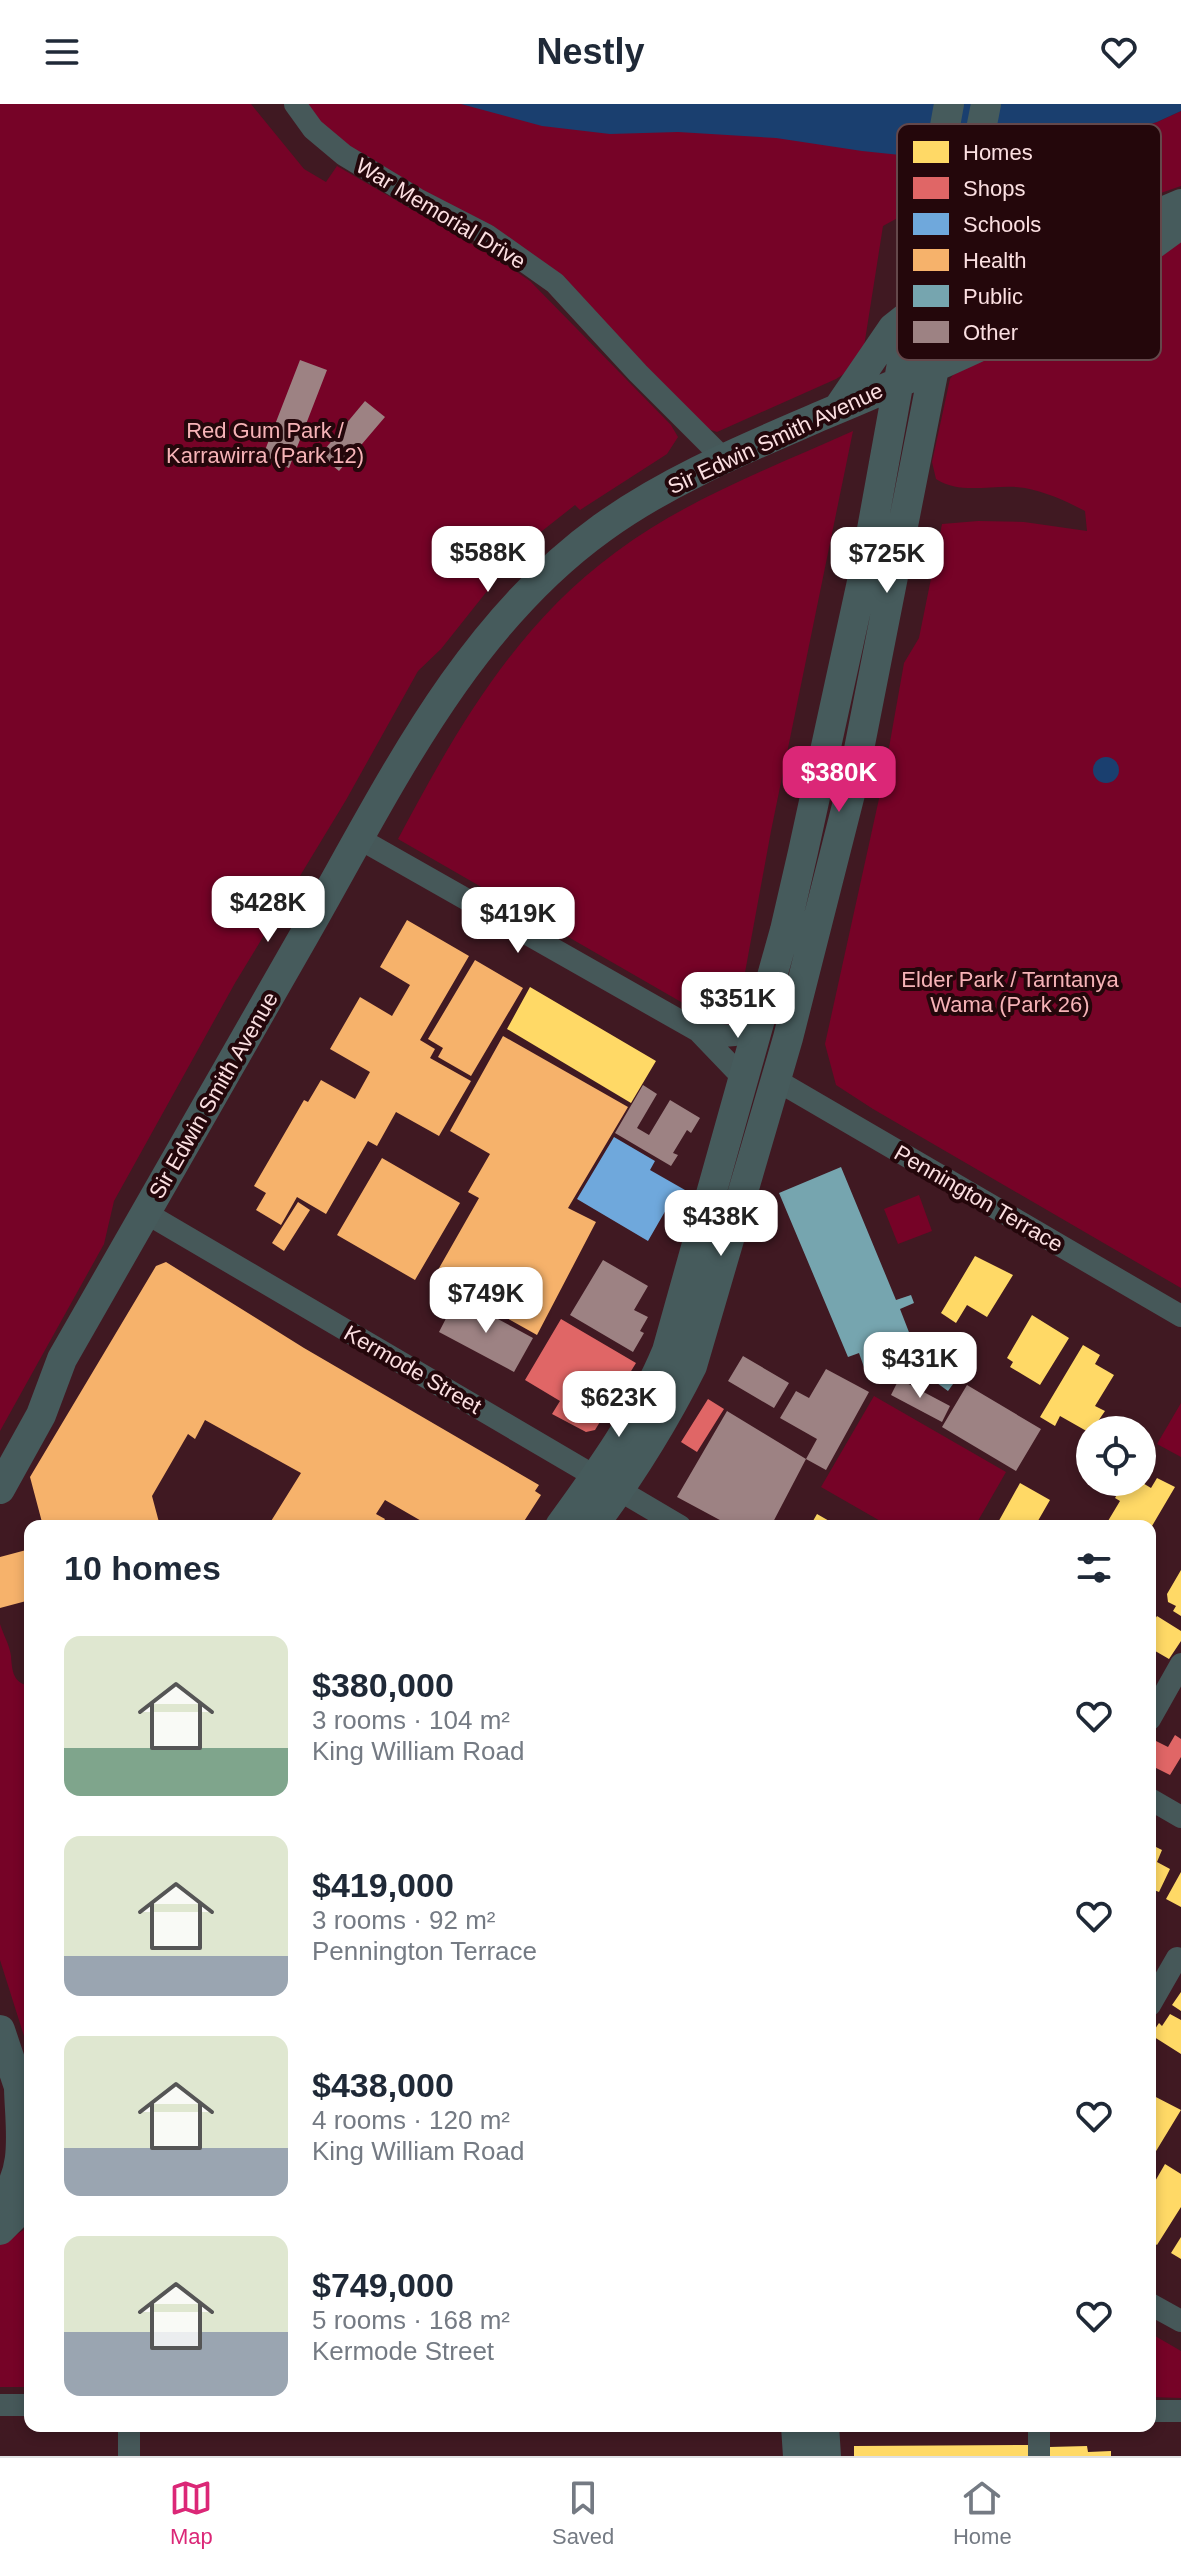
<!DOCTYPE html>
<html lang="en">
<head>
<meta charset="utf-8">
<style>
	body { margin:0; font-family:Arial,sans-serif; background:#f2f2f3; color:#1f2937; height:100vh; display:flex; flex-direction:column; font-size:30px; white-space:nowrap }
	* { box-sizing:border-box; margin:0 }
	p { font-size:26px; color:#747a83 }
	.icon { flex:none; width:44px; height:44px; fill:none; stroke:currentColor; stroke-width:2; stroke-linecap:round; stroke-linejoin:round }
	.map { position:relative; flex:1; overflow:hidden }
	.panel { position:absolute; left:24px; top:1416px; width:1132px; height:912px; display:flex; flex-direction:column; background:#fff; border-radius:16px; box-shadow:0 4px 12px #0003 }
	.panel>* { flex:none }
	.controls { position:absolute; left:1076px; top:1312px; display:grid; gap:16px }
	.controls a { display:grid; place-items:center; width:80px; height:80px; border-radius:50%; background:#fff; box-shadow:0 4px 12px #0003; font-size:40px }
	.price { position:absolute; translate:-50% -68px; padding:0 18px; border-radius:16px; background:#fff; color:#222; font-size:26px; line-height:52px; filter:drop-shadow(0 2px 4px #0008) }
	.price::after { content:''; position:absolute; left:50%; top:48px; width:24px; height:18px; margin-left:-12px; background:inherit; clip-path:polygon(0 0,100% 0,50% 100%) }
	.price.selected { background:#db2777; color:#fff }
	ul { padding:0; list-style:none }
	li { display:flex; align-items:center; gap:24px; height:200px; padding:0 40px }
	li span { display:grid; place-items:center; flex:none; width:224px; height:160px; border-radius:16px; color:#555 }
	li>.icon { margin-inline-start:auto }
	span .icon { width:96px; height:96px; fill:#fffc; stroke-width:1 }
	li b { font-size:34px }
	h2 { display:flex; justify-content:space-between; align-items:center; height:96px; padding:0 40px; font-size:34px }
	header { display:flex; justify-content:space-between; align-items:center; height:104px; padding:0 40px; background:#fff; font-size:36px; font-weight:700 }
	.dock { display:flex; justify-content:space-around; align-items:center; height:112px; border-top:2px solid #e0e1e3; background:#fff; font-size:22px; color:#747a83 }
	.dock a { display:grid; justify-items:center; gap:4px }
	.dock .selected { color:#db2777 }
	.map>svg:first-child { display:block }
	.green { fill:#760327 }
	.water { fill:#1a3f6f }
	.homes { fill:#ffd966 }
	.shops { fill:#e06666 }
	.schools { fill:#6fa8dc }
	.health { fill:#f6b26b }
	.public { fill:#76a5af }
	.building { fill:#9d8283 }
	.lines { fill:none; stroke-linecap:round; stroke-linejoin:round }
	.street { stroke:#465859; stroke-width:22 }
	.secondary { stroke:#465b5c; stroke-width:30 }
	.labels { text-anchor:middle; stroke-width:8; stroke-linejoin:round; paint-order:stroke }
	.street-label { font-size:22px; fill:#fbdfe1; stroke:#24070b }
	.park-label { font-size:22px; fill:#f6b3b7; stroke:#24070b }
	.key { fill:#24070b; stroke:#64484b; stroke-width:2 }
	.key-label { font-size:22px; fill:#fbdfe1 }
</style>
</head>
<body>
<header><svg class="icon" aria-label="menu" viewBox="0 0 24 24"><path d="M4 6h16M4 12h16M4 18h16"/></svg>Nestly<svg class="icon" aria-label="heart" viewBox="0 0 24 24"><path d="M12 20l-8-8c-3-5 5-10 8-4 3-6 11-1 8 4z"/></svg></header>
<div class="map">
<svg width="1181" height="2352" viewBox="0 0 1181 2352">
	<rect width="100%" height="100%" fill="#401922"/>
	<path class="green" d="M0 0H251L304 65 326 78 337 62 496 154 530 177 671 321 678 333 667 350 580 406 575 401 523 442 441 545 418 567 346 696 235 879 114 1097 104 1140 0 1327Z
		M304 0H949L932 95 883 122 863 249 853 264 836 275 717 328 708 325 573 188 350 45 324 23Z
		M1181 7V82L1043 130 1031 131 1001 126 1015 63 1157 18Z
		M1181 135V1184L873 1005 836 981 825 940 884 672 904 559 919 534 942 420 978 417 1024 418 1087 427 1085 407C1066 397 1046 388 1025 384 996 379 961 392 936 375L932 358 950 275 953 271Z
		M853 327 771 727 737 912 728 925 398 735C456 626 515 522 616 448 687 395 773 363 853 327Z
		M919 1091 932 1127 898 1140 884 1105Z
		M874 1292 1006 1368 975 1422H889L821 1383Z
		M1181 1299V1353L1157 1340Z
		M0 1520C3 1530 10 1542 11 1552 12 1567 13 1579 30 1582V1951L0 1856Z
		M30 2122V2283H0V2141Z
		M1150 2229 1181 2247V2294L1150 2293Z"/>
	<path class="water" d="M461 0H1181V7L1157 18 1015 63 862 47 776 34 678 28 610 30 542 22Z
		M1093 666a13 13 0 1 1 26 0a13 13 0 1 1-26 0Z"/>
	<path class="homes" d="M530 883 656 957 631 999 507 925Z
		M975 1152 1013 1171 987 1213 967 1201 956 1219 941 1209Z
		M1032 1211 1069 1234 1040 1281 1010 1263 1013 1258 1007 1254Z
		M1083 1241 1100 1251 1095 1260 1114 1271 1095 1302 1105 1307 1090 1329 1060 1312 1055 1322 1040 1313Z
		M1157 1374 1175 1383 1152 1422H1105L1120 1397 1115 1394 1125 1378H1141L1151 1384Z
		M1020 1379 1050 1396 1035 1422H996Z
		M817 1410 838 1422H810Z
		M1181 1466V1512L1173 1507 1176 1502 1168 1498 1167 1490Z
		M1157 1512 1181 1527V1537L1169 1555 1150 1544V1523Z
		M1150 1740 1162 1746 1157 1758 1170 1765 1159 1788 1154 1786 1150 1795Z
		M1181 1768V1803L1166 1795Z
		M1181 1888V1907L1172 1901Z
		M1170 1910 1181 1916V1950L1151 1931 1159 1919 1162 1922Z
		M1150 1990 1181 2006 1150 2057Z
		M1165 2060 1181 2070V2103L1157 2141 1150 2136V2086Z
		M1181 2133V2155L1171 2149Z
		M1030 2341V2352H854V2342Z
		M1087 2342 1088 2348 1111 2347V2352H1049V2343Z"/>
	<path class="shops" d="M561 1215 636 1259 595 1326 586 1328 552 1310 560 1297 525 1276Z
		M708 1295 724 1305 697 1348 681 1338Z
		M1175 1631 1181 1635V1653L1170 1671 1150 1661V1634L1168 1643Z"/>
	<path class="schools" d="M614 1033 655 1057 650 1066 685 1086 673 1107 667 1104 648 1137 577 1095Z"/>
	<path class="health" d="M407 816 469 852 420 936 435 945 430 954 471 977 439 1032 396 1008 377 1042 368 1037 326 1110 297 1093 281 1121 256 1106 266 1089 254 1082 304 996 308 998 321 976 355 995 370 968 330 945 360 893 392 912 410 881 380 863Z
		M475 856 523 884 471 972 438 953 443 944 428 935Z
		M503 932 628 1003 568 1104 596 1118 537 1231 434 1173 479 1094 468 1088 490 1050 450 1027Z
		M382 1054 460 1099 415 1176 337 1131Z
		M298 1098 310 1106 284 1147 272 1139Z
		M166 1158 304 1244 539 1381 535 1387 541 1391 521 1422H430L385 1396 376 1410 385 1415 381 1422H268L301 1369 205 1316 195 1335 188 1330 152 1392 160 1422H43L30 1373 156 1162Z
		M30 1445V1496L0 1504V1453Z"/>
	<path class="public" d="M841 1063 896 1196 911 1191 914 1199 900 1205 912 1236 900 1240 902 1247 893 1266 878 1272 865 1266 859 1249 848 1253 779 1089Z
		M926 1233 966 1262 948 1287 908 1258Z"/>
	<path class="building" d="M300 256 327 266 289 364 262 354Z
		M365 297 385 313 339 367 320 351Z
		M643 981 657 990 637 1024 649 1031 670 996 700 1014 691 1029 687 1026 673 1049 678 1051 671 1062 615 1029Z
		M603 1156 648 1182 634 1206 648 1213 640 1227 644 1229 633 1248 570 1211Z
		M457 1193 533 1234 514 1268 439 1228Z
		M743 1252 789 1279 774 1304 728 1277Z
		M826 1265 869 1288 826 1366 806 1355 817 1335 780 1314 796 1287 809 1294Z
		M899 1275 950 1302 942 1318 891 1291Z
		M967 1281 1041 1325 1016 1367 942 1323Z
		M727 1307 806 1355 771 1422H731L677 1393Z"/>
	<g class="lines">
		<path class="street" d="M295 0 313 25 344 51 417 95 487 131 555 179 638 269 723 354
			M360 735 698 927 744 975
			M698 927C726 931 744 940 759 911
			M776 976 1181 1212
			M146 1109 596 1373
			M619 1386 680 1422
			M1150 1615 1181 1560
			M1150 1695 1181 1713
			M1150 1901 1177 1854
			M1150 2200 1181 2217
			M0 2301H30
			M1150 2307H1181
			M1039 2322V2352
			M129 2352V2322"/>
		<path class="secondary" d="M968 102C973 116 976 136 989 146 996 152 1008 154 1018 154 1062 151 1139 118 1181 100
			M839 303 893 224 912 209
			M0 1385 41 1311 62 1255C143 1113 224 971 305 830 388 685 463 524 602 424 670 375 747 344 823 311 897 280 971 248 1043 212 1093 187 1136 152 1181 120
			M560 1422C600 1367 641 1310 667 1247L785 826 803 748 865 464 949 0
			M593 1422C630 1372 664 1318 692 1262L788 934 851 686 986 0
			M0 1926 25 2001
			M0 2099C29 2069 20 2023 19 1985
			M0 2126 30 2096
			M796 2322 798 2352
			M824 2322 826 2352"/>
	</g>
	<g class="labels">
		<g class="street-label">
			<text transform="translate(441 109) rotate(31)" y="8">War Memorial Drive</text>
			<text transform="translate(775 334) rotate(-25)" y="8">Sir Edwin Smith Avenue</text>
			<text transform="translate(213 991) rotate(-60)" y="8">Sir Edwin Smith Avenue</text>
			<text transform="translate(979 1094) rotate(30)" y="8">Pennington Terrace</text>
			<text transform="translate(413 1265) rotate(30)" y="8">Kermode Street</text>
		</g>
		<g class="park-label">
			<text x="265" y="334">Red Gum Park /<tspan x="265" dy="25">Karrawirra (Park 12)</tspan></text>
			<text x="1010" y="883">Elder Park / Tarntanya<tspan x="1010" dy="25">Wama (Park 26)</tspan></text>
		</g>
	</g>
	<rect x="897" y="20" width="264" height="236" rx="12" class="key"/>
	<rect x="913" y="37" width="36" height="22" fill="#ffd966"/>
	<rect x="913" y="73" width="36" height="22" fill="#e06666"/>
	<rect x="913" y="109" width="36" height="22" fill="#6fa8dc"/>
	<rect x="913" y="145" width="36" height="22" fill="#f6b26b"/>
	<rect x="913" y="181" width="36" height="22" fill="#76a5af"/>
	<rect x="913" y="217" width="36" height="22" fill="#9d8283"/>
	<g class="key-label">
		<text x="963" y="56">Homes</text>
		<text x="963" y="92">Shops</text>
		<text x="963" y="128">Schools</text>
		<text x="963" y="164">Health</text>
		<text x="963" y="200">Public</text>
		<text x="963" y="236">Other</text>
	</g>
</svg>
<div class="controls">
<a><svg class="icon" aria-label="locate" viewBox="0 0 24 24"><circle cx="12" cy="12" r="6"/><path d="M12 2v4M12 18v4M2 12h4M18 12h4"/></svg></a>
</div>
<b class="price" style="left:488px;top:490px">$588K</b>
<b class="price" style="left:887px;top:491px">$725K</b>
<b class="price selected" style="left:839px;top:710px">$380K</b>
<b class="price" style="left:268px;top:840px">$428K</b>
<b class="price" style="left:518px;top:851px">$419K</b>
<b class="price" style="left:738px;top:936px">$351K</b>
<b class="price" style="left:721px;top:1154px">$438K</b>
<b class="price" style="left:486px;top:1231px">$749K</b>
<b class="price" style="left:920px;top:1296px">$431K</b>
<b class="price" style="left:619px;top:1335px">$623K</b>
<section class="panel">
<h2>10 homes<svg class="icon" aria-label="filters" viewBox="0 0 24 24"><path d="M4 7h16M4 17h16"/><circle cx="9" cy="7" r="2"/><circle cx="15" cy="17" r="2"/></svg></h2>
<ul>
<li><span style="background:linear-gradient(#dfe7d0 70%,#7fa58c 0)"><svg class="icon" aria-label="home" viewBox="0 0 24 24"><path d="M3 11l9-7 9 7M6 9v11h12V9"/></svg></span><div><b>$380,000</b><p>3 rooms · 104 m²</p><p>King William Road</p></div><svg class="icon" aria-label="heart" viewBox="0 0 24 24"><path d="M12 20l-8-8c-3-5 5-10 8-4 3-6 11-1 8 4z"/></svg></li>
<li><span style="background:linear-gradient(#dfe7d0 75%,#9aa5b1 0)"><svg class="icon" aria-label="home" viewBox="0 0 24 24"><path d="M3 11l9-7 9 7M6 9v11h12V9"/></svg></span><div><b>$419,000</b><p>3 rooms · 92 m²</p><p>Pennington Terrace</p></div><svg class="icon" aria-label="heart" viewBox="0 0 24 24"><path d="M12 20l-8-8c-3-5 5-10 8-4 3-6 11-1 8 4z"/></svg></li>
<li><span style="background:linear-gradient(#dfe7d0 70%,#9aa5b1 0)"><svg class="icon" aria-label="home" viewBox="0 0 24 24"><path d="M3 11l9-7 9 7M6 9v11h12V9"/></svg></span><div><b>$438,000</b><p>4 rooms · 120 m²</p><p>King William Road</p></div><svg class="icon" aria-label="heart" viewBox="0 0 24 24"><path d="M12 20l-8-8c-3-5 5-10 8-4 3-6 11-1 8 4z"/></svg></li>
<li><span style="background:linear-gradient(#dfe7d0 60%,#9aa5b1 0)"><svg class="icon" aria-label="home" viewBox="0 0 24 24"><path d="M3 11l9-7 9 7M6 9v11h12V9"/></svg></span><div><b>$749,000</b><p>5 rooms · 168 m²</p><p>Kermode Street</p></div><svg class="icon" aria-label="heart" viewBox="0 0 24 24"><path d="M12 20l-8-8c-3-5 5-10 8-4 3-6 11-1 8 4z"/></svg></li>
</ul>
</section>
</div>
<nav class="dock">
<a class="selected"><svg class="icon" aria-label="map" viewBox="0 0 24 24"><path d="M3 6l6-2 6 2 6-2v14l-6 2-6-2-6 2zM9 4v14M15 6v14"/></svg>Map</a>
<a><svg class="icon" aria-label="saved" viewBox="0 0 24 24"><path d="M7 4h10v16l-5-4-5 4z"/></svg>Saved</a>
<a><svg class="icon" aria-label="home" viewBox="0 0 24 24"><path d="M3 11l9-7 9 7M6 9v11h12V9"/></svg>Home</a>
</nav>
</body>
</html>
